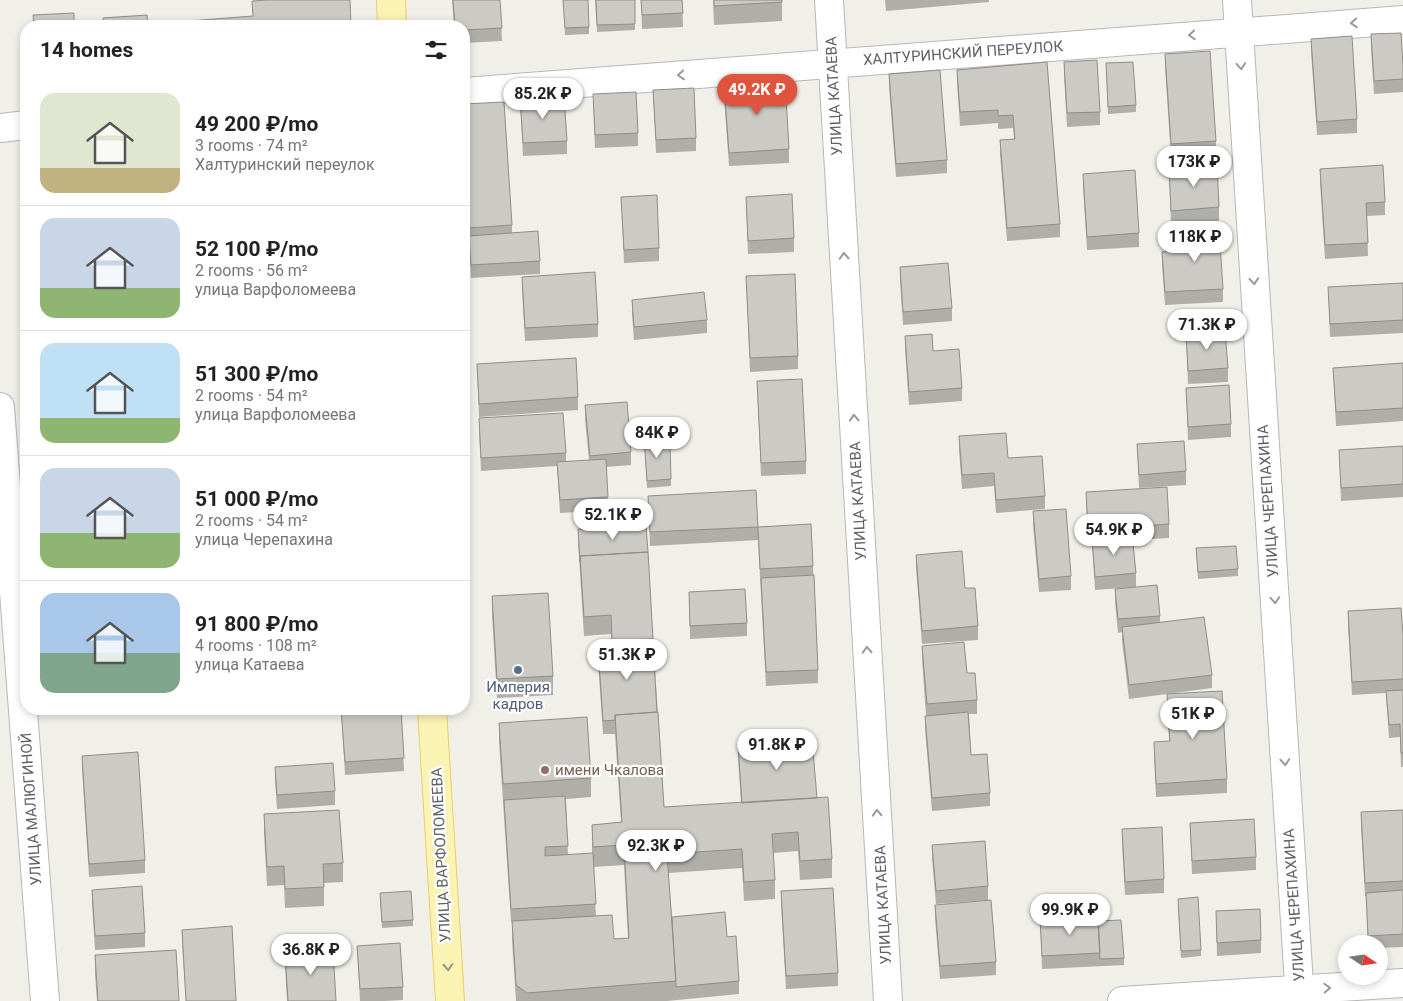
<!DOCTYPE html>
<html lang="en">
<head>
<meta charset="utf-8">
<style>
	body { margin:0; font-family:Roboto,sans-serif; background:#f6f6f6; color:#222; height:100vh; display:flex; flex-direction:column; font-size:19px; white-space:nowrap }
	* { box-sizing:border-box; margin:0 }
	p { font-size:16px; color:#767676 }
	.icon { flex:none; width:28px; height:28px; fill:none; stroke:currentColor; stroke-width:2; stroke-linecap:round; stroke-linejoin:round }
	.map { position:relative; flex:1; overflow:hidden }
	.drawer { position:absolute; left:20px; top:20px; width:450px; height:695px; display:flex; flex-direction:column; background:#fff; border-radius:20px; box-shadow:0 2px 8px #0003 }
	.drawer>* { flex:none }
	.needle { width:32px; rotate:103deg }
	.buttons { position:absolute; left:1338px; top:935px; display:grid; gap:10px }
	.buttons a { display:grid; place-items:center; width:50px; height:50px; border-radius:50%; background:#fff; box-shadow:0 2px 8px #0003; font-size:25px }
	.price { position:absolute; translate:-50% -42px; padding:0 11px; border-radius:18px; background:#fff; color:#222; font-size:16px; line-height:32px; filter:drop-shadow(0 1px 2px #0008) }
	.price::after { content:''; position:absolute; left:50%; top:30px; width:15px; height:11px; margin-left:-8px; background:inherit; clip-path:polygon(0 0,100% 0,50% 100%) }
	.price.selected { background:#e0543f; color:#fff }
	ul { padding:0; list-style:none }
	li { display:flex; align-items:center; gap:15px; height:125px; padding:0 20px }
	li+li { border-top:1px solid #e0e0e0 }
	li span { display:grid; place-items:center; flex:none; width:140px; height:100px; border-radius:15px; color:#555 }
	li>.icon { margin-inline-start:auto }
	span .icon { width:60px; height:60px; fill:#fffc; stroke-width:1 }
	li b { font-size:21px }
	h2 { display:flex; justify-content:space-between; align-items:center; height:60px; padding:0 20px; font-size:21px }
	.map>svg:first-child { display:block }
	.lines { fill:none; stroke-linecap:round; stroke-linejoin:round }
	.minor-casing { stroke:#b5b7bb; stroke-width:30 }
	.tertiary-casing { stroke:#b5b7bb; stroke-width:30 }
	.primary-casing { stroke:#eacd68; stroke-width:30 }
	.minor { stroke:#fff; stroke-width:28 }
	.tertiary { stroke:#fff; stroke-width:28 }
	.primary { stroke:#fbf3b3; stroke-width:28 }
	.wall { fill:#afaea9; fill-rule:evenodd }
	.building { fill:#cccac4; stroke:#8f8d89 }
	.oneway { stroke:#97999c }
	.oneway2 { stroke:#969582 }
	.service-dot { fill:#5c6f8a; stroke:#fff; stroke-width:2 }
	.education-dot { fill:#8d6e63; stroke:#fff; stroke-width:2 }
	.labels { text-anchor:middle; stroke-width:4.5; stroke-linejoin:round; paint-order:stroke }
	.street-label { font-size:15px; fill:#5f6267; stroke:#fff }
	.service-label { font-size:15px; fill:#4e5e75; stroke:#fff }
	.education-label { font-size:15px; fill:#785e54; stroke:#fff; text-anchor:start }
</style>
</head>
<body>
<div class="map">
<svg width="1403" height="1001" viewBox="0 0 1403 1001">
	<rect width="100%" height="100%" fill="#f0efe8"/>
	<g class="lines">
		<g class="minor-casing">
			<path id="minor" d="M829 0 888 1001
				M1237 0 1300 1001
				M464 92 1403 20
				M0 128 26 125
				M0 407 45 1001"/>
		</g>
		<g class="tertiary-casing">
			<path id="tertiary" d="M1122 1001 1403 983"/>
		</g>
		<g class="primary-casing">
			<path id="primary" d="M391 0 392 26
				M432 709 450 1001"/>
		</g>
		<use href="#minor" class="minor"/>
		<use href="#tertiary" class="tertiary"/>
		<use href="#primary" class="primary"/>
	</g>
	<path class="wall" d="M452 0H502H500L502 41 464 43V26H454Z
		M563 0 589 27V34L565 35Z
		M595 0H635V30L597 32Z
		M641 0H682L683 27 642 29Z
		M713 0H782V21L714 25Z
		M885 0H989V2L886 11Z
		M1371 34 1403 65V92L1374 94 1371 48Z
		M1311 39 1357 119V133L1317 135 1311 52Z
		M1165 54 1216 141V154L1171 157 1165 67Z
		M1047 62 1060 224V237L1007 241 1000 154V140L1014 139 1013 128 998 129V123L960 126 957 83V70Z
		M1064 62 1100 112V125L1067 127 1064 75Z
		M1106 63 1136 105V112L1108 114Z
		M889 74 947 160V173L896 177 889 87Z
		M724 84 789 149V163L729 166 724 97Z
		M653 90 696 138V151L656 153Z
		M593 94 638 133V146L595 148Z
		M520 98 567 141V154L523 156Z
		M464 104 512 225V233L540 261V274L471 278 469 241H468L464 177Z
		M1169 168 1219 207V221L1171 224Z
		M1320 169 1385 202V215L1367 216 1368 256 1325 259 1320 182Z
		M1083 174 1139 233V247L1087 250 1083 187Z
		M621 197 659 248V261L624 263Z
		M746 197 794 238V252L748 254Z
		M1181 230 1223 289V302L1165 305 1162 265V252L1182 250Z
		M900 267 952 308V321L903 325 900 280Z
		M746 276 798 356V369L750 372Z
		M522 277 598 324V337L525 341 522 290Z
		M1403 283V333L1330 337 1328 287Z
		M632 300 707 320V333L634 340 632 313Z
		M1186 333 1228 368V382L1188 384Z
		M905 336 933 351 962 388V401L909 405 905 349Z
		M1403 363V421L1336 426 1333 368Z
		M477 364 578 397V410L479 417Z
		M757 381 806 461V474L761 476Z
		M1186 388 1231 424V437L1188 440Z
		M585 405 631 452V465L606 467 608 510 560 513 557 466 481 471 479 431V418L566 453V462L589 460 585 419Z
		M959 436 1008 458 1045 496V509L996 513 994 486 962 489 959 450Z
		M644 437 663 445 671 479V486L647 488Z
		M1137 444 1186 471V485L1139 488Z
		M1403 446V497L1341 501 1339 450Z
		M1086 492 1169 524V538L1133 540 1136 573V587L1095 590 1092 543H1088Z
		M648 496 758 527 813 566 818 670V683L766 686 758 540 650 546Z
		M1033 511 1071 576V590L1039 592 1033 525Z
		M578 529 653 639 664 807 741 803 738 758V745L817 798 832 859V878L800 880 798 851 773 853 775 880V899L744 901 742 868 668 873 672 917 727 937 739 981V994L667 1001H516L512 940V922H511L499 742V723L591 778V797L566 799 568 855 592 853V825L621 822 615 734H603L598 661V648L612 647 611 634 584 636 578 542ZM624 865 628 938 614 939 596 916 593 867Z
		M1196 548 1238 569V576L1198 579Z
		M916 555 978 626V640L922 644 916 568Z
		M1115 589 1160 616V622L1212 675V688L1129 699 1122 641V632L1118 633 1115 602Z
		M689 592 747 623V636L690 639Z
		M492 596 553 676V695L497 698 492 615Z
		M1348 611 1403 635V767H1401L1400 737 1389 738 1386 693 1352 695 1348 625Z
		M922 646 967 673 977 700V714H969L971 755 990 793V806L932 811 925 729V716H926L922 659Z
		M1167 694 1227 779V793L1156 797 1154 755V742L1169 741 1167 707Z
		M341 709H401L404 771 345 775Z
		M82 756 145 860V873L89 877 82 769Z
		M275 767 335 791V805L277 809 275 780Z
		M1403 810V947L1379 948V944H1368L1366 896H1365L1361 826V812Z
		M264 814 343 863V882L324 883V906L285 908 284 885 267 886 264 834Z
		M1190 823 1256 857V870L1192 874Z
		M1122 829 1164 879V893L1125 895 1122 843Z
		M932 845 988 886V900L936 904 932 859Z
		M92 890 145 933V947L95 950 92 903Z
		M781 891 838 973V986L786 989 781 904Z
		M380 900 413 920V926L382 928Z
		M935 905 996 962V975L940 979 935 918Z
		M1178 906 1201 950V956L1181 958Z
		M1216 911 1261 940V953L1217 956Z
		M1040 918 1098 921 1124 958V965L1042 969Z
		M182 930 236 1001H186L182 943Z
		M357 946 403 987V1000L385 1001H360Z
		M285 952 336 1001H287L285 965Z
		M95 955 179 1001H97L95 975Z"/>
	<path class="building" d="M268 0H350L351 26H176V22L253 16 252 1Z
		M453 0H500L502 28 465 30H464V26H457L455 25Z
		M563 0H588L589 27 565 28Z
		M596 0H635V24L597 25Z
		M641 0H682L683 13 642 15Z
		M714 0H782V2L714 6Z
		M74 13V26H34L33 15Z
		M147 15 148 26H104L103 18Z
		M1401 33 1403 65V79L1374 81 1371 34Z
		M1352 36 1357 119 1317 122 1311 39Z
		M1210 51 1216 141 1171 144 1165 54Z
		M1097 60 1100 112 1067 113 1064 62Z
		M1047 62 1060 224 1007 228 1000 140 1015 139 1013 115 998 116V110L960 112 957 70Z
		M1133 62 1136 105 1108 107 1106 63Z
		M940 70 947 160 896 164 889 74Z
		M785 80 789 149 729 153 724 84Z
		M694 88 696 138 656 140 653 90Z
		M636 92 638 133 595 135 593 94Z
		M564 96 567 141 523 143 520 98Z
		M504 102 512 225 468 228 464 163V104Z
		M1217 164 1219 207 1171 211 1169 168Z
		M1383 165 1385 202 1366 203 1368 243 1325 245 1320 169Z
		M1135 170 1139 233 1087 237 1083 174Z
		M792 194 794 238 748 241 746 197Z
		M657 195 659 248 624 250 621 197Z
		M1219 228 1223 289 1165 292 1162 252 1183 250 1181 230Z
		M538 231 540 261 471 265 469 236Z
		M948 263 952 308 903 312 900 267Z
		M595 272 598 324 525 328 522 277Z
		M795 274 798 356 750 358 746 276Z
		M1403 283V320L1330 324 1328 287Z
		M704 292 707 320 634 327 632 300Z
		M1225 330 1228 368 1188 371 1186 333Z
		M932 334 933 351 959 349 962 388 909 392 905 336Z
		M576 358 578 397 479 404 477 364Z
		M1403 363V408L1336 412 1333 368Z
		M802 379 806 461 761 463 757 381Z
		M1229 385 1231 424 1188 427 1186 388Z
		M627 402 631 452 590 456 585 405Z
		M563 413 566 453 481 458 479 418Z
		M1006 433 1008 458 1042 456 1045 496 996 500 994 473 962 475 959 436Z
		M644 437H662L663 445H670L671 479 647 481Z
		M1184 441 1186 471 1139 475 1137 444Z
		M1403 446V484L1341 488 1339 450Z
		M606 459 608 497 560 500 557 462Z
		M1167 487 1169 524 1088 530 1086 492Z
		M756 490 758 527 650 532 648 496Z
		M1066 509 1071 576 1039 579 1033 511Z
		M811 524 813 566 760 569 758 527Z
		M646 525 648 552 580 556V562L578 529Z
		M1132 535 1136 573 1095 577 1092 539Z
		M1236 546 1238 569 1198 572 1196 548Z
		M962 551 965 588H975L978 626 922 631 916 555Z
		M648 552 653 639 612 641 611 615 584 617 580 556Z
		M814 575 818 670 766 672 761 578Z
		M1157 585 1160 616 1118 619 1115 589Z
		M745 589 747 623 690 626 689 592Z
		M548 593 553 676 497 679 492 596Z
		M1401 608 1403 635V679L1352 682 1348 611Z
		M1204 617 1212 675 1129 685 1122 627Z
		M964 642 967 673H975L977 700 927 704 922 646Z
		M653 644 657 712 615 715V720L603 721 598 648Z
		M1403 690V753H1401L1400 724 1389 725 1386 691Z
		M1222 691 1227 779 1156 784 1154 742 1170 741 1167 694Z
		M341 709H401L404 758 345 762Z
		M658 712 664 807 828 797 832 859 800 861 798 832 772 834 775 880 744 882 742 849 667 854 676 981 527 993 516 985 512 921 612 915 614 939 629 938 624 845 593 847 592 825 622 822 615 715Z
		M968 712 971 755 987 754 990 793 932 798 925 716Z
		M587 717 591 778 503 784 499 723Z
		M812 739 817 798 742 803 738 745Z
		M138 752 145 860 89 864 82 756Z
		M333 763 335 791 277 795 275 767Z
		M565 796 568 846 545 847V856L593 853 596 904 511 909 504 800Z
		M339 810 343 863 323 864 324 887 285 889 284 866 267 867 264 814Z
		M1403 810V881L1365 883 1361 812Z
		M1254 819 1256 857 1192 861 1190 823Z
		M1162 827 1164 879 1125 882 1122 829Z
		M985 841 988 886 936 891 932 845Z
		M142 886 145 933 95 936 92 890Z
		M833 888 838 973 786 976 781 891Z
		M1403 890V934L1368 936 1366 893Z
		M411 891 413 920 382 922 380 893Z
		M1198 897 1201 950 1181 951 1178 899Z
		M991 900 996 962 940 966 935 905Z
		M1260 909 1261 940 1217 943 1216 911Z
		M725 912 727 937 736 936 739 981 676 987 672 917Z
		M1098 915 1100 953 1042 956 1040 918Z
		M1121 920 1124 958 1100 959 1098 921Z
		M232 926 236 1001H186L182 930Z
		M400 943 403 987 360 989 357 946Z
		M333 949 336 1001H288L285 952Z
		M176 950 179 1001H98L95 955Z"/>
	<defs><path id="oneway-chevron" d="M-2-3.5L2.5 0L-2 3.5" fill="none" stroke-width="1.6" stroke-linecap="round" stroke-linejoin="round" transform="scale(1.25)"/></defs>
	<g class="oneway">
		<use href="#oneway-chevron" transform="translate(1354 23) rotate(176)"/>
		<use href="#oneway-chevron" transform="translate(1192 35) rotate(176)"/>
		<use href="#oneway-chevron" transform="translate(1241 66) rotate(86)"/>
		<use href="#oneway-chevron" transform="translate(681 75) rotate(175)"/>
		<use href="#oneway-chevron" transform="translate(844 256) rotate(-93)"/>
		<use href="#oneway-chevron" transform="translate(1254 281) rotate(86)"/>
		<use href="#oneway-chevron" transform="translate(854 418) rotate(-93)"/>
		<use href="#oneway-chevron" transform="translate(1275 600) rotate(86)"/>
		<use href="#oneway-chevron" transform="translate(867 650) rotate(-93)"/>
		<use href="#oneway-chevron" transform="translate(1285 762) rotate(86)"/>
		<use href="#oneway-chevron" transform="translate(877 813) rotate(-93)"/>
		<use href="#oneway-chevron" transform="translate(1327 988) rotate(-3)"/>
	</g>
	<use class="oneway2" href="#oneway-chevron" transform="translate(448 967) rotate(87)"/>
	<circle class="service-dot" cx="518" cy="670" r="5"/>
	<circle class="education-dot" cx="545" cy="770" r="5"/>
	<g class="labels">
		<g class="street-label">
			<text transform="translate(963 53) rotate(-4)" y="5">ХАЛТУРИНСКИЙ ПЕРЕУЛОК</text>
			<text transform="translate(834 96) rotate(-93)" y="5">УЛИЦА КАТАЕВА</text>
			<text transform="translate(858 501) rotate(-93)" y="5">УЛИЦА КАТАЕВА</text>
			<text transform="translate(1268 501) rotate(-94)" y="5">УЛИЦА ЧЕРЕПАХИНА</text>
			<text transform="translate(31 809) rotate(-94)" y="5">УЛИЦА МАЛЮГИНОЙ</text>
			<text transform="translate(441 855) rotate(-93)" y="5">УЛИЦА ВАРФОЛОМЕЕВА</text>
			<text transform="translate(883 905) rotate(-93)" y="5">УЛИЦА КАТАЕВА</text>
			<text transform="translate(1294 905) rotate(-94)" y="5">УЛИЦА ЧЕРЕПАХИНА</text>
		</g>
		<g class="service-label">
			<text x="518" y="692">Империя<tspan x="518" dy="17">кадров</tspan></text>
		</g>
		<g class="education-label">
			<text x="555" y="775">имени Чкалова</text>
		</g>
	</g>
</svg>
<div class="buttons">
<a><svg class="needle" viewBox="-14 -14 28 28"><path d="M0-13l5 13h-10z" fill="#e53935"/><path d="M0 13l5-13h-10z" fill="#767676"/></svg></a>
</div>
<b class="price selected" style="left:757px;top:116px">49.2K ₽</b>
<b class="price" style="left:543px;top:120px">85.2K ₽</b>
<b class="price" style="left:1194px;top:188px">173K ₽</b>
<b class="price" style="left:1195px;top:263px">118K ₽</b>
<b class="price" style="left:1207px;top:351px">71.3K ₽</b>
<b class="price" style="left:657px;top:459px">84K ₽</b>
<b class="price" style="left:613px;top:541px">52.1K ₽</b>
<b class="price" style="left:1114px;top:556px">54.9K ₽</b>
<b class="price" style="left:627px;top:681px">51.3K ₽</b>
<b class="price" style="left:1193px;top:740px">51K ₽</b>
<b class="price" style="left:777px;top:771px">91.8K ₽</b>
<b class="price" style="left:656px;top:872px">92.3K ₽</b>
<b class="price" style="left:1070px;top:936px">99.9K ₽</b>
<b class="price" style="left:311px;top:976px">36.8K ₽</b>
<section class="drawer">
<h2>14 homes<svg class="icon" aria-label="filters" viewBox="0 0 24 24"><path d="M4 7h16M4 17h16"/><circle cx="9" cy="7" r="2"/><circle cx="15" cy="17" r="2"/></svg></h2>
<ul>
<li><span style="background:linear-gradient(#dfe7d0 75%,#c2b280 0)"><svg class="icon" aria-label="home" viewBox="0 0 24 24"><path d="M3 11l9-7 9 7M6 9v11h12V9"/></svg></span><div><b>49 200 ₽/mo</b><p>3 rooms · 74 m²</p><p>Халтуринский переулок</p></div></li>
<li><span style="background:linear-gradient(#c9d6e8 70%,#8fb573 0)"><svg class="icon" aria-label="home" viewBox="0 0 24 24"><path d="M3 11l9-7 9 7M6 9v11h12V9"/></svg></span><div><b>52 100 ₽/mo</b><p>2 rooms · 56 m²</p><p>улица Варфоломеева</p></div></li>
<li><span style="background:linear-gradient(#bfe0f5 75%,#8fb573 0)"><svg class="icon" aria-label="home" viewBox="0 0 24 24"><path d="M3 11l9-7 9 7M6 9v11h12V9"/></svg></span><div><b>51 300 ₽/mo</b><p>2 rooms · 54 m²</p><p>улица Варфоломеева</p></div></li>
<li><span style="background:linear-gradient(#c9d6e8 65%,#8fb573 0)"><svg class="icon" aria-label="home" viewBox="0 0 24 24"><path d="M3 11l9-7 9 7M6 9v11h12V9"/></svg></span><div><b>51 000 ₽/mo</b><p>2 rooms · 54 m²</p><p>улица Черепахина</p></div></li>
<li><span style="background:linear-gradient(#a9c7e8 60%,#7fa58c 0)"><svg class="icon" aria-label="home" viewBox="0 0 24 24"><path d="M3 11l9-7 9 7M6 9v11h12V9"/></svg></span><div><b>91 800 ₽/mo</b><p>4 rooms · 108 m²</p><p>улица Катаева</p></div></li>
</ul>
</section>
</div>
</body>
</html>
